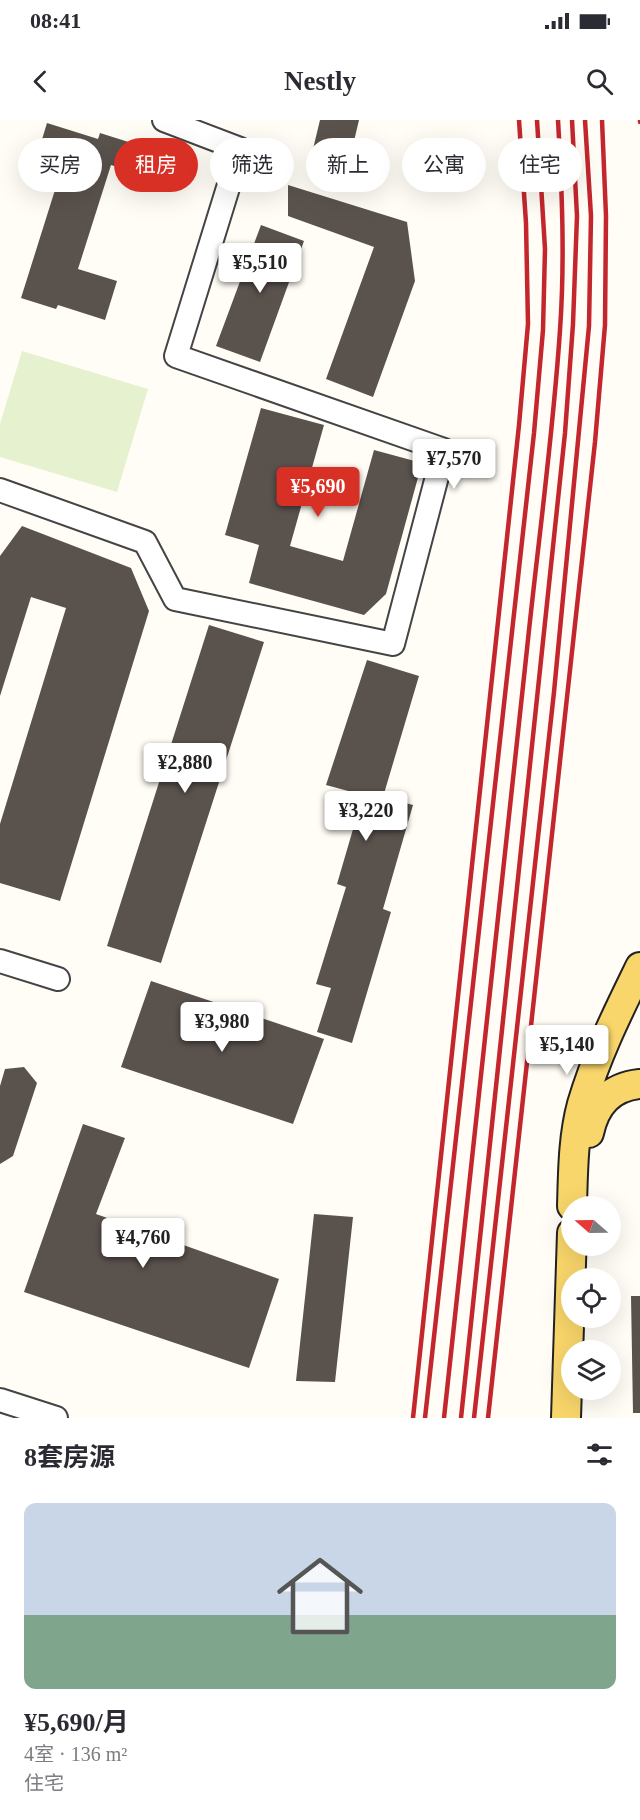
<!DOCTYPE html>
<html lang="zh">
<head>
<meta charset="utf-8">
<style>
	body { margin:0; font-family:"Times New Roman","Noto Sans SC",serif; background:#f2f2f3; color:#2b2b33; height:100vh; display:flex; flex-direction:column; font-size:22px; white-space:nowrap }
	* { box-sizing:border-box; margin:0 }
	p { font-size:20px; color:#7c7c81 }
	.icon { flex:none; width:33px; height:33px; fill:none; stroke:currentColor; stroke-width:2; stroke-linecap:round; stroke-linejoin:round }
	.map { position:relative; height:1298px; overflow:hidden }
	.sheet { display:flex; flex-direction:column; background:#fff; flex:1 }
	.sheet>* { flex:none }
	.guide { position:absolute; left:18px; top:18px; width:604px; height:54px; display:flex; gap:12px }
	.needle { width:39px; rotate:290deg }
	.controls { position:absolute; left:561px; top:1076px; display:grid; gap:12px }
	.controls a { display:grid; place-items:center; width:60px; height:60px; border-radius:50%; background:#fff; box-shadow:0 6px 24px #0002; font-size:30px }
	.price { position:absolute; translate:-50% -51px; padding:0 14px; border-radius:6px; background:#fff; color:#222; font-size:20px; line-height:39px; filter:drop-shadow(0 2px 3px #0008) }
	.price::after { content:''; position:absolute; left:50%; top:36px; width:18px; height:14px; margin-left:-9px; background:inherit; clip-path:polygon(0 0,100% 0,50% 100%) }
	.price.active { background:#d93025; color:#fff }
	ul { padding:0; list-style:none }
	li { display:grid; align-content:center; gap:12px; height:318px; padding:0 24px }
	li span { display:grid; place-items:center; height:186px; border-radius:12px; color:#555 }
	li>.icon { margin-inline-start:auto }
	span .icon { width:108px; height:108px; fill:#fffc; stroke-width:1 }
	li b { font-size:26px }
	h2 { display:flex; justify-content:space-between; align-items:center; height:72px; padding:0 24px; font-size:26px }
	.pill { padding:0 21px; border-radius:27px; background:#fff; box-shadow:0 6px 24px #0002; font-size:21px; line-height:54px }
	.pill.active { background:#d93025; color:#fff }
	.status { display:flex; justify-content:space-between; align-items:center; height:42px; padding:0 30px; background:#fff; direction:ltr }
	.status svg { height:16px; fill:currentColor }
	header { display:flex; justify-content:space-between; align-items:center; height:78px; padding:0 24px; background:#fff; font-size:27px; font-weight:700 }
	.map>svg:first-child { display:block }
	.pitch { fill:#e6f2cf }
	.building { fill:#5a524d }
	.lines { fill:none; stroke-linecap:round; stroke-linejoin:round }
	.minor-casing { stroke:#444; stroke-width:26 }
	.major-casing { stroke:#222; stroke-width:32 }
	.minor { stroke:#fff; stroke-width:22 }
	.major { stroke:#f9d66b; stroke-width:28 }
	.rail { stroke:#c4262e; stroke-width:4.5 }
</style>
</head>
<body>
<div class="status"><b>08:41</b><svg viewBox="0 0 49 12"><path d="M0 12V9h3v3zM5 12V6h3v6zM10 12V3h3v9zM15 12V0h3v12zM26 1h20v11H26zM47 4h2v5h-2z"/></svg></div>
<header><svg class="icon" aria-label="back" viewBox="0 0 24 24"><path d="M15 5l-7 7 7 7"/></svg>Nestly<svg class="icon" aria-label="search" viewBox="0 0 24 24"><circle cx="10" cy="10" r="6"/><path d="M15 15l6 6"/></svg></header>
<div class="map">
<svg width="640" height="1298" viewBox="0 0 640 1298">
	<rect width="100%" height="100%" fill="#fffdf5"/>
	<path class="pitch" d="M22 231 148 269 117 372 0 337V304Z"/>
	<path class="building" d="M320 0H359L350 38 313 29Z
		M47 3 98 19 100 13 173 36 165 62 111 45 78 149 117 161 105 200 58 185 56 189 21 178 66 35 40 26Z
		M288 65 407 102 415 161 373 277 326 259 374 127 288 96Z
		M261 105 304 121 260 242 216 226Z
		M261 288 324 305 290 426 343 441 374 330 422 343 386 474 364 495 249 463 259 425 225 415Z
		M22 406 131 448 149 491 60 781 0 763V704L66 488 31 477 0 576V436Z
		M209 505 264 522 161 843 107 826Z
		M367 540 419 556 383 677 413 685 383 789 391 792 352 923 317 912 331 868 316 864 346 767 337 764 363 675 326 665Z
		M151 861 324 919 293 1004 121 947Z
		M24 947 37 963 13 1036 0 1044V966L5 949Z
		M83 1004 125 1018 96 1094 279 1159 249 1248 24 1172Z
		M314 1094 353 1097 335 1262 296 1261Z
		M631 1176H640V1293H633Z"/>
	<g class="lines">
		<g class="minor-casing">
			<path id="minor" d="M0 370 145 422 175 479 393 524 444 330 176 236 240 29 164 0
				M0 841 58 859
				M0 1280 56 1298"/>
		</g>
		<g class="major-casing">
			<path id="major" d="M589 1013C595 984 611 967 640 964
				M572 1086C573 1052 573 1017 582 984 596 936 618 892 640 847
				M566 1298 572 1113"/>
		</g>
		<use href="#minor" class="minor"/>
		<use href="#major" class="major"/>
		<path class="rail" d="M640 0V2
			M413 1298 519 305 528 204 526 103 519 0
			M425 1298 534 313 543 210 545 129 537 0
			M444 1298C472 1042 501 786 527 529 538 423 553 316 560 210 565 140 562 70 558 0
			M461 1298 565 313 573 204 577 96 572 0
			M474 1298 554 572 589 206 591 96 585 0
			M488 1298 595 322 605 205 606 96 602 0"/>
	</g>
</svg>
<div class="controls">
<a><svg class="needle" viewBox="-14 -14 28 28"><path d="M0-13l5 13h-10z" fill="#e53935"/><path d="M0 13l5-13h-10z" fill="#7c7c81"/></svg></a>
<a><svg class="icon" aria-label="locate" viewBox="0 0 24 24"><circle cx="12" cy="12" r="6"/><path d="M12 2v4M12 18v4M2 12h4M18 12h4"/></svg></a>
<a><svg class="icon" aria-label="layers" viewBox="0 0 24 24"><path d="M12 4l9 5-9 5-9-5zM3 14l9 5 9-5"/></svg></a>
</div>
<b class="price" style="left:260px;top:174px">¥5,510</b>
<b class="price" style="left:454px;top:370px">¥7,570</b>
<b class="price active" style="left:318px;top:398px">¥5,690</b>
<b class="price" style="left:185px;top:674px">¥2,880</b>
<b class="price" style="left:366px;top:722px">¥3,220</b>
<b class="price" style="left:222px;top:933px">¥3,980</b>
<b class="price" style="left:567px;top:956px">¥5,140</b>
<b class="price" style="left:143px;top:1149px">¥4,760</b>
<div class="guide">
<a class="pill">买房</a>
<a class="pill active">租房</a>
<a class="pill">筛选</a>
<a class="pill">新上</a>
<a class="pill">公寓</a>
<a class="pill">住宅</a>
</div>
</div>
<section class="sheet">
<h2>8套房源<svg class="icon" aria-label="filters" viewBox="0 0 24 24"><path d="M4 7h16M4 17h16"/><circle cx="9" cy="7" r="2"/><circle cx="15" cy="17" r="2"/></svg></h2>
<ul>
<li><span style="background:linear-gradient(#c9d6e8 60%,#7fa58c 0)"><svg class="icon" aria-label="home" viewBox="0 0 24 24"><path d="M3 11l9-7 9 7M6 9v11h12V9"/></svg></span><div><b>¥5,690/月</b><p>4室 · 136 m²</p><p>住宅</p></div></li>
</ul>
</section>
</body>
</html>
